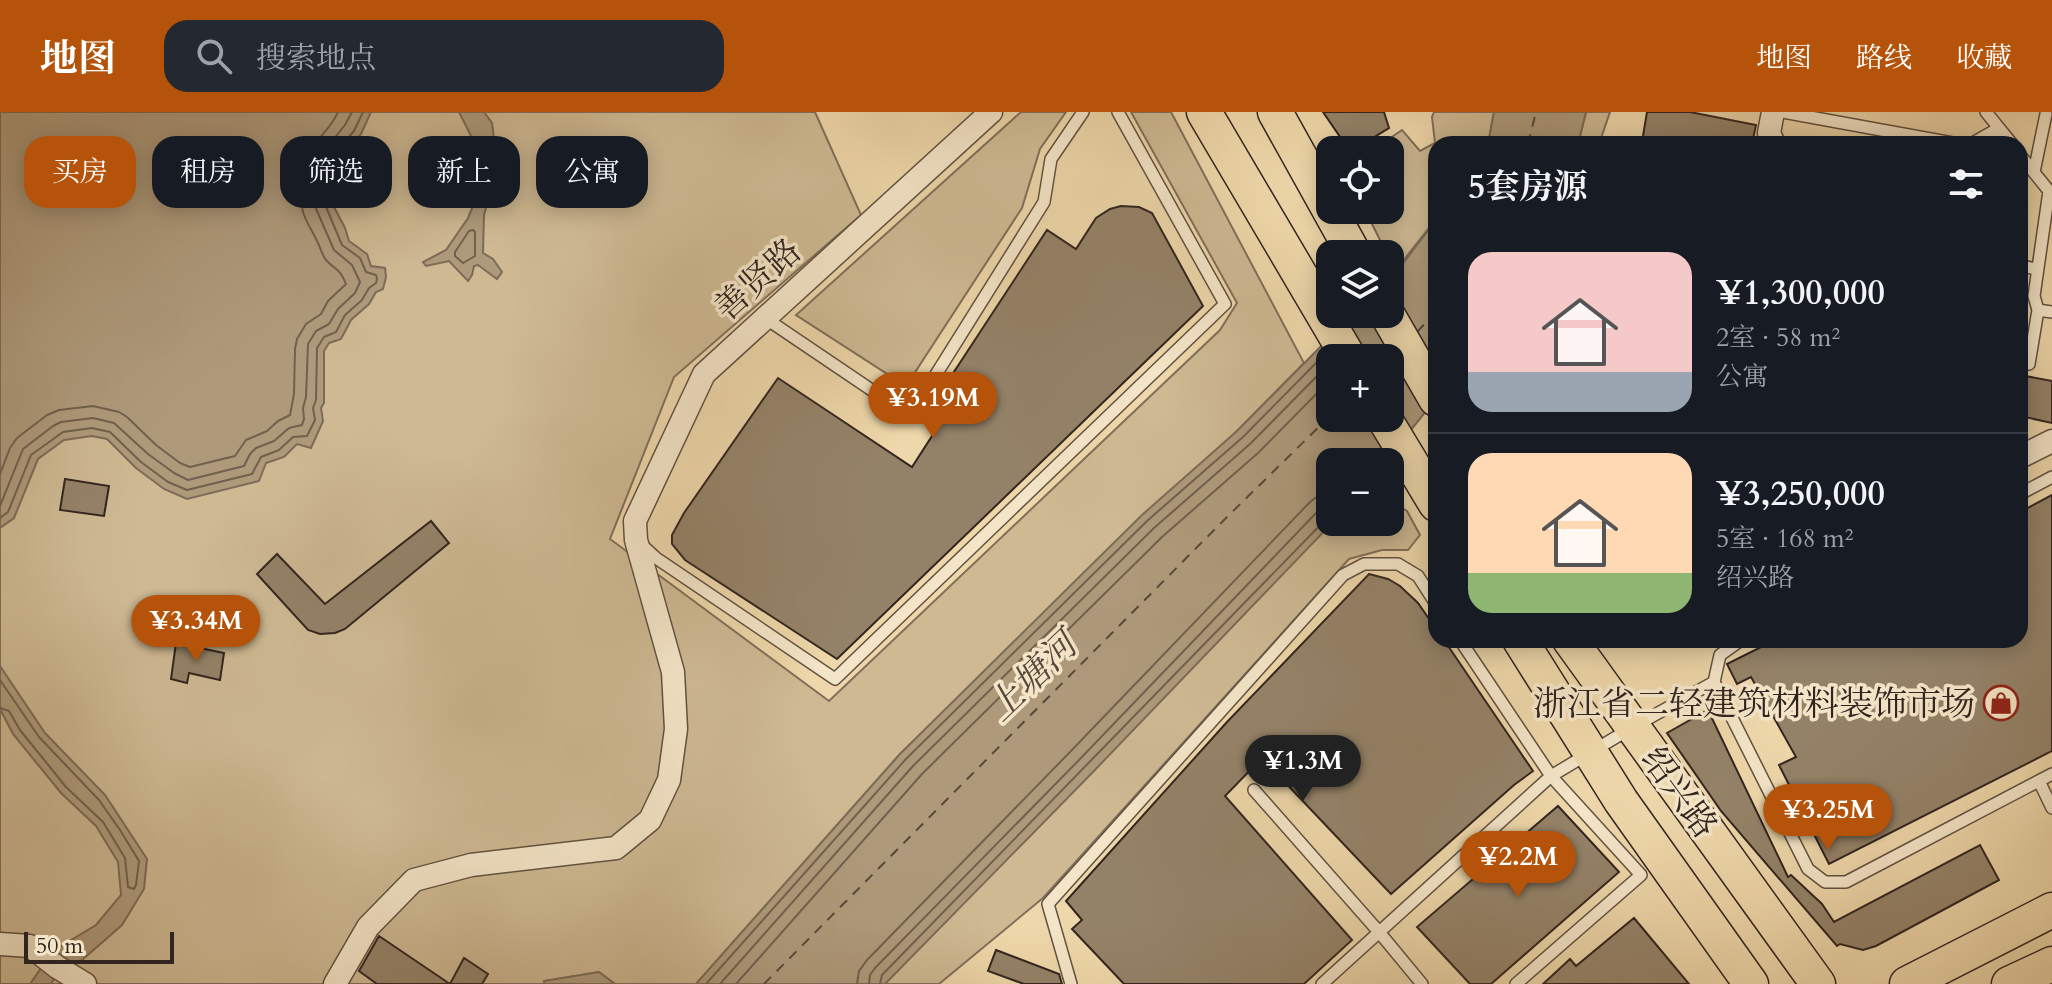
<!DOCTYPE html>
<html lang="zh">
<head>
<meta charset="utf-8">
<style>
	body { margin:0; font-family:Cardo,"Noto Serif SC",serif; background:#242831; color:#f1f3f6; height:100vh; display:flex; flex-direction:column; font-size:30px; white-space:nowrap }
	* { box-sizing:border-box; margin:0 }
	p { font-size:26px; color:#9ea1a6 }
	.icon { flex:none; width:44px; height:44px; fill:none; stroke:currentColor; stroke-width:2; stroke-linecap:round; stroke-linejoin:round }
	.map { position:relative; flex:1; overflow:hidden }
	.sheet { position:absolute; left:1428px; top:24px; width:600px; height:512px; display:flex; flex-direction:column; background:#171b24; border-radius:24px; box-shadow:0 4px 20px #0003 }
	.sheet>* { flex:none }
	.top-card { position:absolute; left:24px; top:24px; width:760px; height:72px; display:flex; gap:16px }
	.fabs { position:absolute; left:1316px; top:24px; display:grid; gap:16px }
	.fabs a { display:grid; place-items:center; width:88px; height:88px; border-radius:16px; background:#171b24; box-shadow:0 4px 20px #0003; font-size:40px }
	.scale { position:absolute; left:24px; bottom:20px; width:150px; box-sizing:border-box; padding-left:8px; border:4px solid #322520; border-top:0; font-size:22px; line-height:28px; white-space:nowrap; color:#322520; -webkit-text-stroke:6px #f4e5c8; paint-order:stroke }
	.price { position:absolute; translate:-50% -68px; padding:0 18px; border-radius:28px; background:#b45309; color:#fff; font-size:26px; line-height:52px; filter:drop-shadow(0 2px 4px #0008) }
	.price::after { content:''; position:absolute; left:50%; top:48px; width:24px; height:18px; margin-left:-12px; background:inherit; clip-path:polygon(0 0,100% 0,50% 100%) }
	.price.selected { background:#222; color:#fff }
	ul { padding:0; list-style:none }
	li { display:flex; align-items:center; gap:24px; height:200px; padding:0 40px }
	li+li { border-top:2px solid #363941 }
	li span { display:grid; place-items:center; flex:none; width:224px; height:160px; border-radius:24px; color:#555 }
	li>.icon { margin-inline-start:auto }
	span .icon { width:96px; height:96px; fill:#fffc; stroke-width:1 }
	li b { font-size:34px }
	h2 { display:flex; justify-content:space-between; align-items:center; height:96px; padding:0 40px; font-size:34px }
	.chip { padding:0 28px; border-radius:24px; background:#171b24; box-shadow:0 4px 20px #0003; font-size:28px; line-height:72px }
	.chip.selected { background:#b45309; color:#fff }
	header { display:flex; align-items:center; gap:48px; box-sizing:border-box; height:112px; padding:0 40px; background:#b45309; color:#fff }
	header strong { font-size:38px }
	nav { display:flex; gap:44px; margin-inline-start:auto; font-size:28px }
	.search { width:560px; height:72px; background:#242831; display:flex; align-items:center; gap:20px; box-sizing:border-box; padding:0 28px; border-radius:24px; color:#9ea1a6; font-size:30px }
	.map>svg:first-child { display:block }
	.green { fill:#ceb993; stroke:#806f5a; stroke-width:2 }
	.water { fill:#ae9a7b; stroke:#7c6b57; stroke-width:2; fill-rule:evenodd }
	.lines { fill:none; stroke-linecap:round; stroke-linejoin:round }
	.shore { stroke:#70604e; stroke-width:2 }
	.ferry { stroke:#57483b; stroke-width:2; stroke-dasharray:10 8; stroke-linecap:butt }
	.building { fill:#948268; stroke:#322520; stroke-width:2 }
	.lane-casing { stroke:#615242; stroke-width:14 }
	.street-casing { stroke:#615242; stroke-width:25 }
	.primary-casing { stroke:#322520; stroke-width:37 }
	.lane { stroke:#f4e5c8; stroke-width:11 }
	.street { stroke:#f4e5c8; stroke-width:22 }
	.primary { stroke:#eed7aa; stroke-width:34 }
	.labels { text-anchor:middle; stroke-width:7; stroke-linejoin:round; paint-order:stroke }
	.street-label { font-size:34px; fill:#322520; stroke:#f4e5c8 }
	.poi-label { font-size:34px; fill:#322520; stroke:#f4e5c8; text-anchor:end }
	.water-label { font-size:36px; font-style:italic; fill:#57483b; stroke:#f4e5c8 }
</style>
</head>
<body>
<header>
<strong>地图</strong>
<div class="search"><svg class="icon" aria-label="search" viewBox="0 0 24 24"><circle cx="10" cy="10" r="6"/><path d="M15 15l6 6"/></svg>搜索地点</div>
<nav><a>地图</a><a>路线</a><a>收藏</a></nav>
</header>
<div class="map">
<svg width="2052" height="872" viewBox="0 0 2052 872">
	<rect width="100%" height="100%" fill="#eed7aa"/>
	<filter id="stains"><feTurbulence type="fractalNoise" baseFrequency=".0025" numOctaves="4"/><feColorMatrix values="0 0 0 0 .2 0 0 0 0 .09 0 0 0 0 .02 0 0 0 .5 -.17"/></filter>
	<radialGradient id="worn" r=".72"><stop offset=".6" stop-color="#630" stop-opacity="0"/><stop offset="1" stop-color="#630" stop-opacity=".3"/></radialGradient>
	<path class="green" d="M0 0H815L861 103 674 265 610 427 829 589 1220 218 1237 191 1131 0H1171L1304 251 1237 319 900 642 696 872H615L599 860 545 869 544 872H0Z
		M1021 0H1066L1040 37 1022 96 906 274 796 203Z
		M1434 0H1494L1488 32H1436V107L1395 159 1390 149V142H1387L1365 98H1390V38H1373L1402 18 1420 39 1435 31 1432 5Z
		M1586 0H1610L1599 32H1578Z
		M1390 388 1407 399 1420 423 1408 438H1382L1349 447 1043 786 939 872H884L1332 410H1390Z"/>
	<path class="water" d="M0 0H371L361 22 335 53 331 61 332 91 345 116 349 129 367 142 371 154 385 156 386 165 383 177 376 180 369 192 351 208 341 227 329 231 324 239V291L321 296 323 309 311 336 297 332 284 345 266 351 259 369 187 387 164 377 136 356 107 327 92 324 64 328 38 347 14 406 0 416Z
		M459 0H484L492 11 495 35 492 51 493 72 484 103 483 141 493 147 502 160 497 167 478 153 474 154 472 163 468 169 449 149 426 154 423 150 446 138 468 106 482 72 481 61 485 52Z
		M1494 0H1586L1578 32H1488Z
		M1436 108V287L1385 350H1330V410H1333L1092 661 885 872H696L900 642 1142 403 1237 319 1353 202H1390V165L1404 150ZM1330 246H1390V306H1330Z
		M0 554 45 621 105 683 147 747 144 777 122 813 81 849 55 865 51 872H30L53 839 96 813 121 783 118 750 96 714 61 681 13 622 0 597Z
		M599 860 615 872H544V869Z"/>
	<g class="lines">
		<path class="shore" d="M473 118 475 120V144L463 151 455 144V140L469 119Z
			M0 362 10 336 17 326 47 303 59 298 93 294 119 300 127 305 156 333 180 351 190 355 235 344 246 328 267 319 278 309 290 303 294 282 295 237 297 227 306 212 321 202 328 189 346 172C340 156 336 159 326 148 322 143 321 137 318 131 314 122 308 113 304 103 299 88 299 61 305 46 313 29 331 18 338 0
			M0 394 23 337 53 314 61 310 93 306 114 311 148 342 174 361 188 368 244 354 250 342 256 336 274 329 289 316 302 313 304 307 303 296 306 285 308 232 316 219 329 212 338 197 355 181 360 170 352 153 334 138 314 92 315 54 321 43 345 13 352 0
			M0 406 8 400 31 343 63 320 92 316 110 320 141 350 168 370 187 378 252 362 261 345 279 338 293 325 307 324 315 308 313 296 316 288 317 236 324 225 336 220 345 203 362 188 369 176 376 171 377 167 376 163 366 160 360 146 342 133 324 90V58L329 48 354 19 363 0
			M0 568 39 625 99 688 120 718 139 749 136 773 134 777 128 775 125 746 103 710 66 675 20 618 9 599 0 596
			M706 872 906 647 1147 409 1243 325 1325 242
			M720 872 913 654 1154 416 1250 332 1330 251
			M736 872 922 662 1162 425 1258 341 1330 268
			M857 872 859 859 867 848 1070 640 1310 390 1319 383 1330 380
			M869 872 870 863 875 856 1079 648 1319 398 1330 392
			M880 872 882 863 1330 403"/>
		<path class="ferry" d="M1528 32 1536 0
			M1417 220 1436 200
			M764 872 1228 404 1330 304"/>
	</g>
	<path class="building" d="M1323 0H1384L1389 16 1353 38H1349Z
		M1647 0H1690L1756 13 1752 32H1653L1642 30Z
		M1121 94 1139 95 1152 101 1203 194 837 547 685 448 672 432V423L684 401 778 266 912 355 941 310 927 301 1047 118 1076 137 1096 106 1110 97Z
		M2020 263 2052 269V311L2020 304Z
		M65 367 109 374 104 404 60 398Z
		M2052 383V639L1829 752 1779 653 1796 645 1751 565 1737 572 1727 552 1775 528H2020V400Z
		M431 409 449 431 345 517 335 521 320 522 308 518 257 462 277 442 325 492Z
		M1369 462 1388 467 1400 474 1418 491 1436 517V528H1444L1533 659 1514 673 1391 782 1262 646 1225 684 1352 828 1304 872H1124L1072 817 1082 808 1066 789 1227 610Z
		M176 531 224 541 220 568 189 561 187 571 171 567Z
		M1708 598 1788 765 1791 763 1822 792 1834 810 1980 733 1999 768 1876 834 1863 838 1840 832 1837 834 1721 699 1667 621Z
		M1558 694 1619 760 1491 872H1470L1417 815Z
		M1634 806 1689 872H1543L1570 847 1576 854Z
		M379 824 450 872 464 846 488 862 482 872H377L359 859Z
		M996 838 1059 862 1062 872H1024L988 859Z"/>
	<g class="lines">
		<g class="lane-casing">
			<path id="lane" d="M1783 0 1958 32
				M1986 0 2012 32
				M1971 32 1999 16
				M2020 43 2049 79 2034 184 2038 198 2052 200
				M2034 60 2046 2
				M2020 154 2037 157
				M765 206 910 304 1044 90 1051 47 1083 0
				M2020 252H2029L2038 198
				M2020 382 2052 365
				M643 434 656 446 835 567 1225 192 1118 0
				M1460 528 1551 664 1641 763 1516 872
				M1714 570 1808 757 1825 770H1846L2052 662
				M2039 669 2052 696
				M1254 678 1379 820 1422 872
				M1071 872 1048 792 1343 463 1364 452H1398L1418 464 1436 492
				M1322 872 1551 664 1633 615 1714 570 1720 543 1741 528"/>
		</g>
		<g class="street-casing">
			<path id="street" d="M1773 0 1769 21 1774 32
				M2020 345 2052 329
				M0 832 30 834 57 855 85 872
				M335 872 368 815 414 768 471 753 616 736 650 708 669 668 676 617 673 560 636 428 635 409 704 262 991 0"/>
		</g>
		<g class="primary-casing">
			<path id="primary" d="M1204 0 1349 246
				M1275 0 1354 142
				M1387 202 1436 287
				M1384 306 1436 392
				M1520 528 1621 689 1751 872
				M1570 528 1818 872
				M1907 872 2052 798
				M2009 872 2052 852"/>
		</g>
		<use href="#lane" class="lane"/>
		<use href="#street" class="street"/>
		<use href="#primary" class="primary"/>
	</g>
	<defs>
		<g id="shop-ring" transform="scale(1.8)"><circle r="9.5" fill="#f4e5c8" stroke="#8f2418" stroke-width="1.5"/><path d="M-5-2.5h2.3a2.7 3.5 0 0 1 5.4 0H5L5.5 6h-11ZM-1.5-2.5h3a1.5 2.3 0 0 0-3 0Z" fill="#8f2418"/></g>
	</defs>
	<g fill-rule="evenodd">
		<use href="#shop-ring" x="2001" y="591"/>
	</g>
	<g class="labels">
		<g class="street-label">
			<text transform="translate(757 167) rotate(-42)" y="12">善贤路</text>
			<text transform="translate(1680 680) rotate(54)" y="12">绍兴路</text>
		</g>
		<g class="poi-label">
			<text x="1975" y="603">浙江省二轻建筑材料装饰市场</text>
		</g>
		<g class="water-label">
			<text transform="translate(1031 564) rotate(-44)" y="13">上塘河</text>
		</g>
	</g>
	<rect width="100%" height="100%" filter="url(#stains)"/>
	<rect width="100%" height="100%" fill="url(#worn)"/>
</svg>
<div class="fabs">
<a><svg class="icon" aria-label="locate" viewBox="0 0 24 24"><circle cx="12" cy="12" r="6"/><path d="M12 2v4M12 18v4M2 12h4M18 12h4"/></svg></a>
<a><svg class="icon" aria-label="layers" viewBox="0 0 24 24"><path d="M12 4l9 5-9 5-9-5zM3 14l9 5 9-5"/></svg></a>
<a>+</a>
<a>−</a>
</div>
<div class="scale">50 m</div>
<b class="price" style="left:933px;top:328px">¥3.19M</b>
<b class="price" style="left:196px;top:551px">¥3.34M</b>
<b class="price selected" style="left:1303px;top:691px">¥1.3M</b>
<b class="price" style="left:1828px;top:740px">¥3.25M</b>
<b class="price" style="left:1518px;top:787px">¥2.2M</b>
<div class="top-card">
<a class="chip selected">买房</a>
<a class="chip">租房</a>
<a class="chip">筛选</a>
<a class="chip">新上</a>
<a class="chip">公寓</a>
</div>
<section class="sheet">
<h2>5套房源<svg class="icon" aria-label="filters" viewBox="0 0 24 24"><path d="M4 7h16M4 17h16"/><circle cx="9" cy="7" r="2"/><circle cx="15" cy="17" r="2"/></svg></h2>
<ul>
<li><span style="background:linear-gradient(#f6c9c9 75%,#9aa5b1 0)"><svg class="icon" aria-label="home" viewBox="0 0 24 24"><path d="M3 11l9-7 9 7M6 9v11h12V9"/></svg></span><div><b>¥1,300,000</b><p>2室 · 58 m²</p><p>公寓</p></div></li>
<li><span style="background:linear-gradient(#ffd9b3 75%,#8fb573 0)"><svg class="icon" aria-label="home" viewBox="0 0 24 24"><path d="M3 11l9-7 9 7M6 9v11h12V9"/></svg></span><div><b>¥3,250,000</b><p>5室 · 168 m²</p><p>绍兴路</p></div></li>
</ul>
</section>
</div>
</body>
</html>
